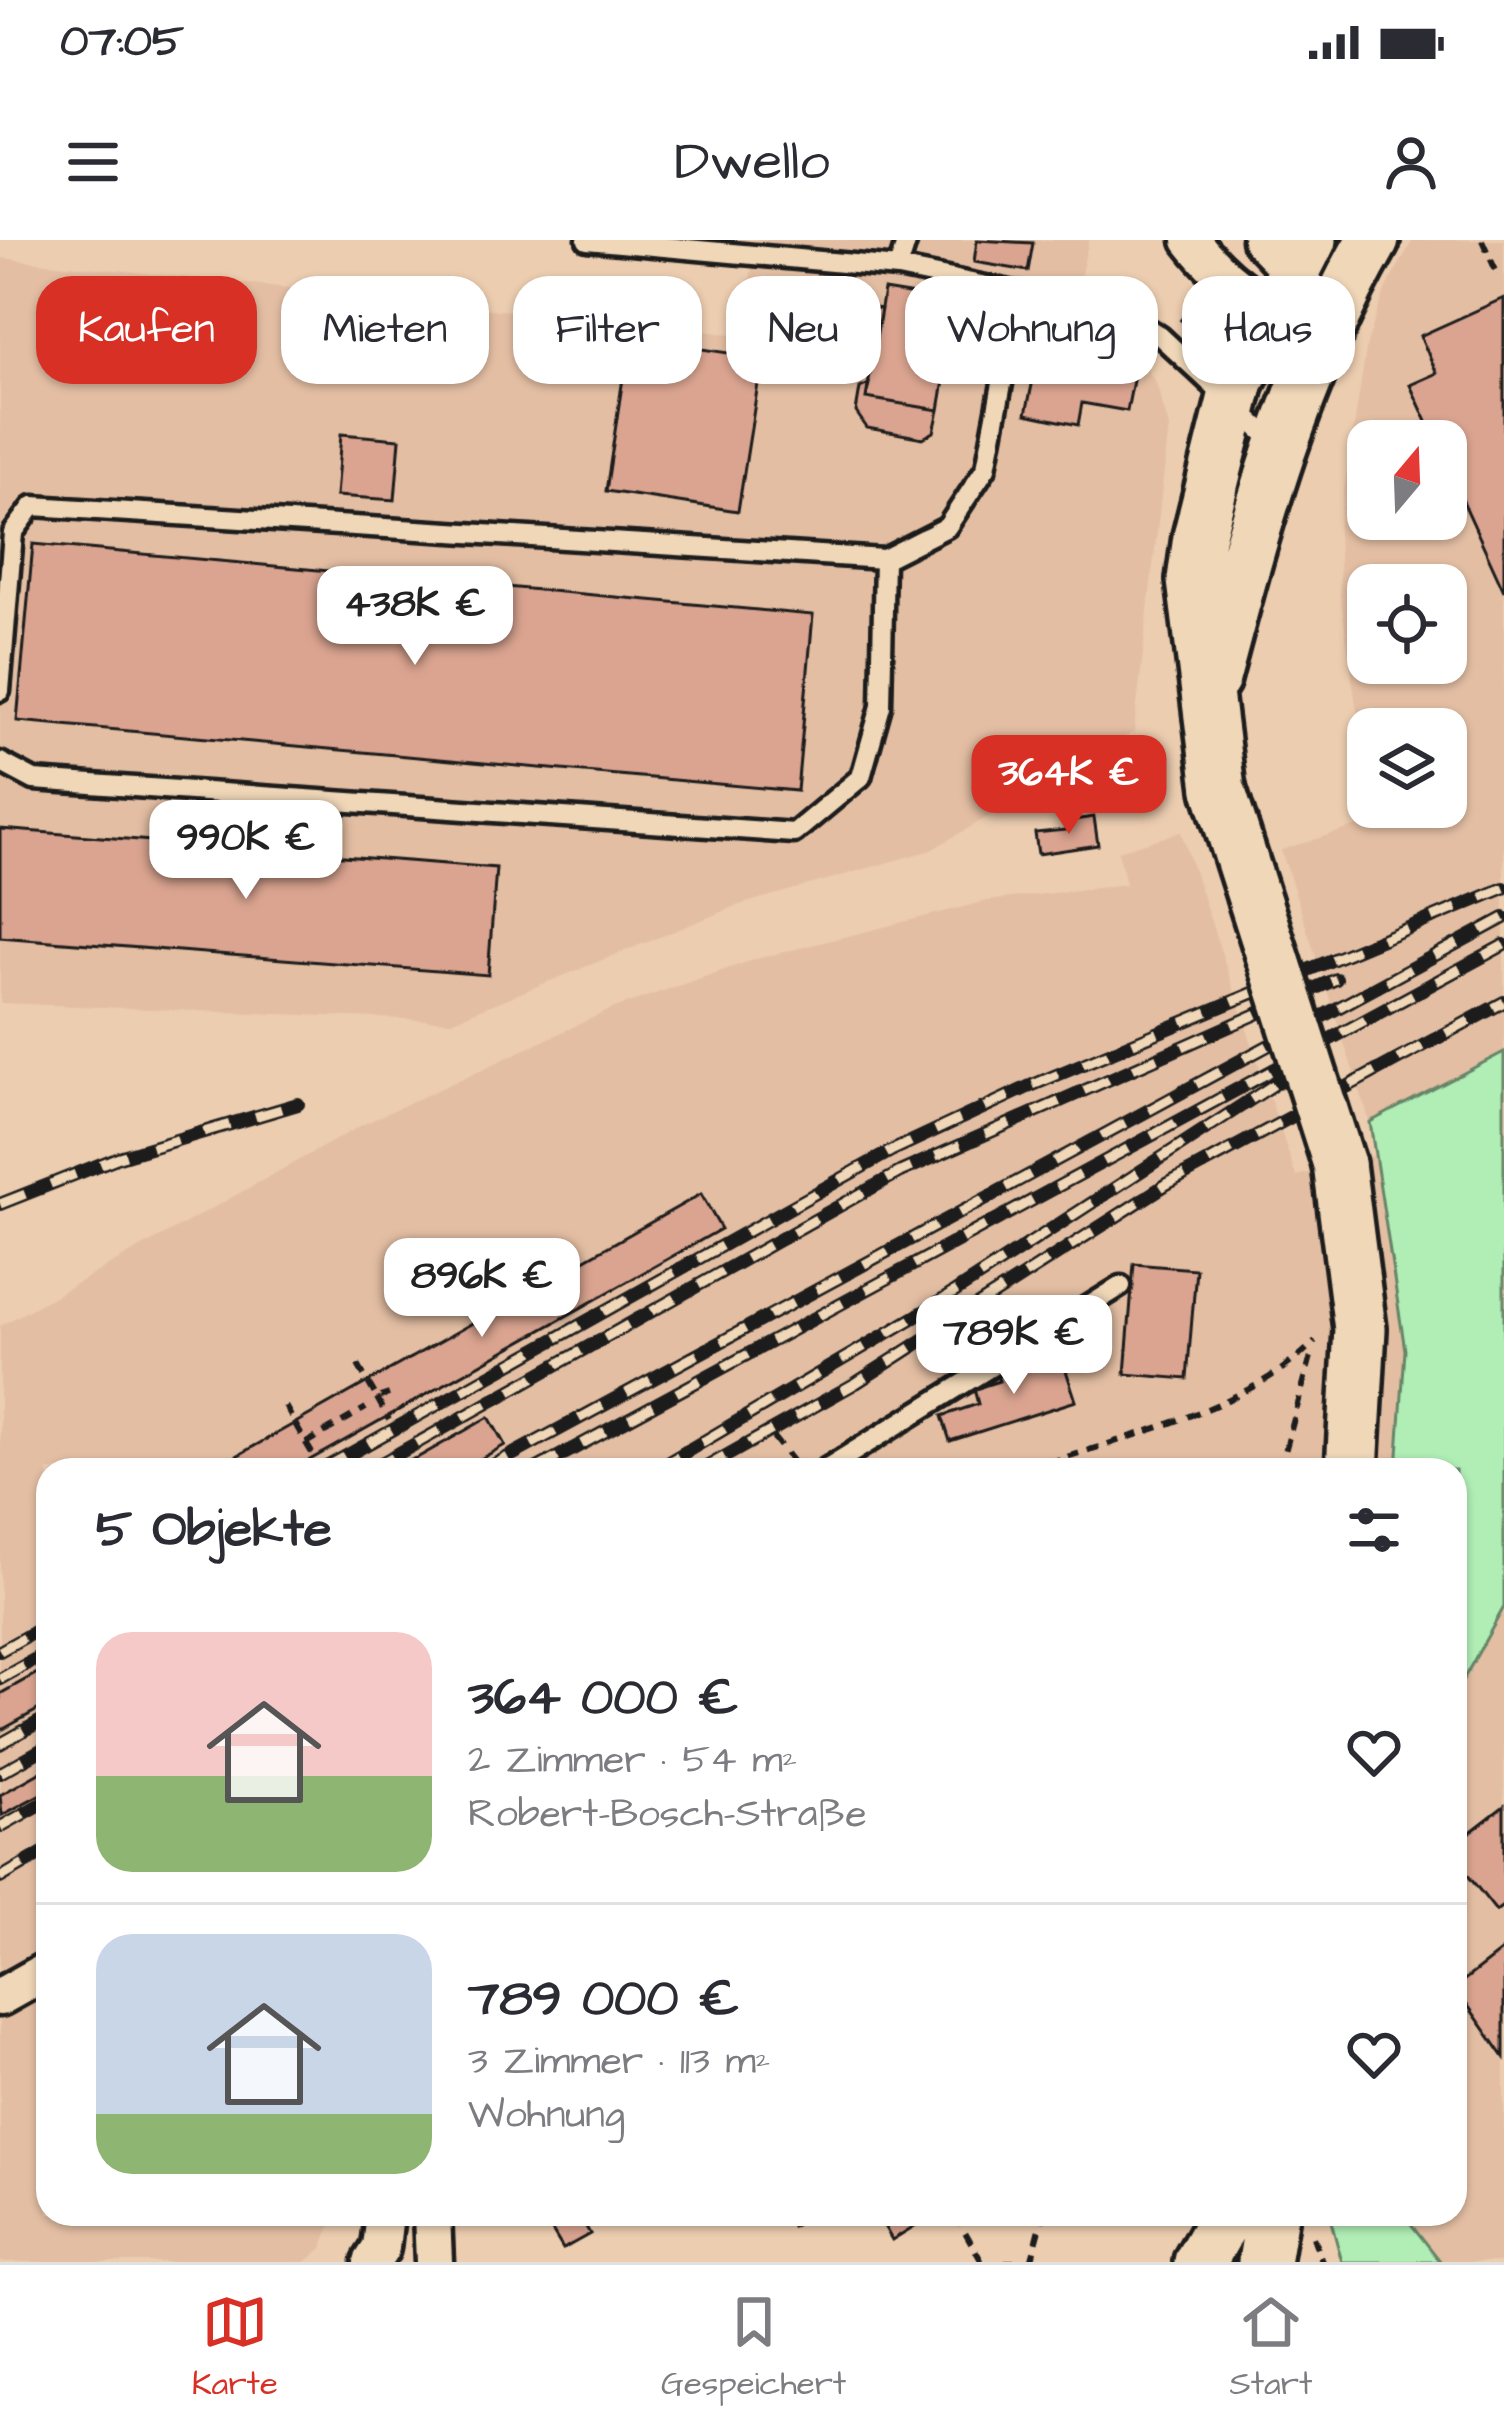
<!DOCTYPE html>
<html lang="de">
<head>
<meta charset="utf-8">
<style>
	body { margin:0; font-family:"Architects Daughter",sans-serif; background:#f7f7f7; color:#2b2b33; height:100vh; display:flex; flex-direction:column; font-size:45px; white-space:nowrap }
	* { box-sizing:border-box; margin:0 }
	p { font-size:39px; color:#7c7c81 }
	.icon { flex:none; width:66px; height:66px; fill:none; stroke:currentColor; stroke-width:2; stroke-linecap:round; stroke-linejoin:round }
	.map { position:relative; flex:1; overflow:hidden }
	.sheet { position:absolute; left:36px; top:1218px; width:1431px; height:768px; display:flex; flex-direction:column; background:#fff; border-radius:36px; box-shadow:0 3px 9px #0004 }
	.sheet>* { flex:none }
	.guide { position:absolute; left:36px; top:36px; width:1434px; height:108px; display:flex; gap:24px }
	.needle { width:78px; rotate:19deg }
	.controls { position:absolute; left:1347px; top:180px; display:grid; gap:24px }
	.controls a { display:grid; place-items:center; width:120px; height:120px; border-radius:24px; background:#fff; box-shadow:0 3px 9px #0004; font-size:60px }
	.price { position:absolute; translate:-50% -102px; padding:0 27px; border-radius:24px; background:#fff; color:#222; font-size:39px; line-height:78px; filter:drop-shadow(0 3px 6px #0008) }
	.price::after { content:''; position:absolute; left:50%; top:72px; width:36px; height:27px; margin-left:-18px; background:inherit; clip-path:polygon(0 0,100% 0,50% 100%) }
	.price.selected { background:#d93025; color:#fff }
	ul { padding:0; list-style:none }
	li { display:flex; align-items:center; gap:36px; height:300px; padding:0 60px }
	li+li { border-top:3px solid #e1e1e2 }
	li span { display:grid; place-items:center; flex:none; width:336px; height:240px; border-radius:36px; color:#555 }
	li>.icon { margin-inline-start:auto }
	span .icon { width:144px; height:144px; fill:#fffc; stroke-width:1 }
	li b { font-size:51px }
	h2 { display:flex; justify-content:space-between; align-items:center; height:144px; padding:0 60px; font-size:51px }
	.chip { padding:0 42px; border-radius:36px; background:#fff; box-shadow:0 3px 9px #0004; font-size:42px; line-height:108px }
	.chip.selected { background:#d93025; color:#fff }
	.status { display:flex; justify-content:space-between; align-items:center; height:84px; padding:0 60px; background:#fff; direction:ltr }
	.status svg { height:33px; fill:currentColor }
	header { display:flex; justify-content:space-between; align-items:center; height:156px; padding:0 60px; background:#fff; font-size:54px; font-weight:600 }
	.dock { display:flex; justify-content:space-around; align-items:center; height:168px; border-top:3px solid #e1e1e2; background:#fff; font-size:33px; color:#7c7c81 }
	.dock a { display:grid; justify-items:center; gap:6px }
	.dock .selected { color:#d93025 }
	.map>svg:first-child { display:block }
	.built { fill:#e3bea3; fill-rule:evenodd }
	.green { fill:#b0eeb5; stroke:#668568; stroke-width:3 }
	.building { fill:#daa490; stroke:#1c1c1c; stroke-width:3 }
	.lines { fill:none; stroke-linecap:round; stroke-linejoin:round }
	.service-casing { stroke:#1c1c1c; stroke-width:27 }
	.minor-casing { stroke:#1c1c1c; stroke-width:45 }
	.secondary-casing { stroke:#1c1c1c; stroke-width:60 }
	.path { stroke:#1c1c1c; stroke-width:6; stroke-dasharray:12 9; stroke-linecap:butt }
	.service { stroke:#f0d7b8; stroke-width:18 }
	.minor { stroke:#f0d7b8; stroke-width:36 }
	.secondary { stroke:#f0d7b8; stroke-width:51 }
	.rail-casing { stroke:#1c1c1c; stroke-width:14 }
	.rail { stroke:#f0d7b8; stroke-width:9; stroke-dasharray:27; stroke-linecap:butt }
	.secondary-bridge-casing { stroke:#1c1c1c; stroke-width:60; stroke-linecap:butt }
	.secondary-bridge { stroke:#f0d7b8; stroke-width:51 }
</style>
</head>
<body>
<div class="status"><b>07:05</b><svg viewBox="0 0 49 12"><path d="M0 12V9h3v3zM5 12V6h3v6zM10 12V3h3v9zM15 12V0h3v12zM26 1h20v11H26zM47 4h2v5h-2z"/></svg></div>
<header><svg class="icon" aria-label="menu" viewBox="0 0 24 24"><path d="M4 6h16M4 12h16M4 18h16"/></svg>Dwello<svg class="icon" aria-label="person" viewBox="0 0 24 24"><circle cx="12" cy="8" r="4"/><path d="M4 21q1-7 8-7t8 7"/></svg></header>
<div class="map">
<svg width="1504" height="2022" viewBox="0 0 1504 2022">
	<rect width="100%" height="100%" fill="#eccdb0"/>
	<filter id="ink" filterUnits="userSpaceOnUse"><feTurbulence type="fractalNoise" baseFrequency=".00833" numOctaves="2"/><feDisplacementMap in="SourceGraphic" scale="24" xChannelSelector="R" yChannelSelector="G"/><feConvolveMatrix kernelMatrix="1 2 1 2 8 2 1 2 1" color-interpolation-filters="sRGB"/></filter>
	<g filter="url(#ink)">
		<path class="built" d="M757 0H1089L1065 100 1138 115 1156 143 1169 187 1134 492 931 610 739 665 451 781 0 763V18L740 95Z
			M1413 0H1504V812L1370 882 1281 610 1395 574 1393 567H1446V489H1368V501L1357 472 1340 354 1338 289 1367 103 1385 50ZM1368 201H1446V279H1368ZM1368 345H1446V423H1368Z
			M1181 592 1296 936 1377 915 1405 1110 1397 1230H48V1974H336L322 2008 306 2022H0V1086L364 884 614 768 756 719 987 661 1126 644 1118 611Z
			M1504 1367V2022H1441L1411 1984 1410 1974H1455V1454Z"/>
		<path class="green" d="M1504 812V1367L1455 1454V1230H1397L1405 1110 1370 882Z
			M1329 1974H1410L1411 1984 1441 2022H1342Z"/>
		<path class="building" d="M977 0 1033 3 1028 31 974 22Z
			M766 40 860 55 858 65 881 69 873 117 757 98Z
			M884 50 957 62 951 96 968 110 947 123 939 170 866 158Z
			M1504 58V351L1446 224V201H1436L1410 145 1437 133 1420 96Z
			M1042 96 1138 115 1127 171 1082 163 1078 185 1026 174Z
			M629 98 762 118 738 271 606 251Z
			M869 144 866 158 939 170 934 192 923 198 867 188 856 172 860 148Z
			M341 194 400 199 395 260 336 256Z
			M33 304 813 375 797 551 17 481Z
			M1094 577 1098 605 1038 614 1035 593 1066 590V581Z
			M0 589 496 628 488 735 0 697Z
			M701 954 721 989 292 1230H212Z
			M1134 1024 1196 1029 1187 1139 1125 1134Z
			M1060 1112 1076 1161 950 1201 942 1176 978 1164 974 1149 999 1141 996 1132Z
			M489 1177 505 1205 461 1230H396Z
			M48 1427V1464L0 1491V1454Z
			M48 1528V1550L2 1575 0 1555Z
			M1504 1566V1665L1496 1671 1455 1619V1604Z
			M1504 1709V1817L1455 1747Z
			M542 1974H579L590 1994 563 2009Z
			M785 1974H815L792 1987Z
			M877 1974H934L892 2000Z"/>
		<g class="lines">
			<g class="service-casing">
				<path id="service" d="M587 0 898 28 1088 67 1140 83 1160 96 1277 205
					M898 28 907 0
					M0 451 13 293 33 266 884 319 947 287 986 228 1019 54
					M0 522 34 540 794 593 861 537 881 466 884 319
					M824 1230 1121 1046"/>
			</g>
			<g class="minor-casing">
				<path id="minor" d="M1191 0C1229 49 1267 74 1328 82
					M1261 0 1307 48
					M0 1757 48 1730
					M432 1974 434 2022
					M372 2022 381 2008 385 1974"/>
			</g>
			<g class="secondary-casing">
				<path id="secondary" d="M1214 438C1254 286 1294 137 1373 0
					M1219 549 1193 340 1199 297 1238 141 1310 0
					M1339 924 1360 1089 1352 1230
					M1200 2022 1227 1974
					M1264 2022 1272 1974"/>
			</g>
			<path class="path" d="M1482 0 1497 33
				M1181 82 1199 59
				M358 1125 377 1158 389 1154
				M377 1158 389 1180
				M285 1166 306 1203 366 1168
				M773 1197 797 1227
				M306 1203 316 1220
				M412 1218 419 1230
				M432 1230 433 1229
				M1028 1230C1118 1198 1249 1170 1315 1101
				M1280 1230 1313 1109
				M955 1974 982 2022
				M1313 1997 1322 2022
				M1005 2022H1048
				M1031 2022 1044 1974"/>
			<use href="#service" class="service"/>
			<use href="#minor" class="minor"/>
			<use href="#secondary" class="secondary"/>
			<g class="rail-casing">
				<path id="rail" d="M0 964 119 917 298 864
					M321 1230 891 911 1028 847 1504 648
					M369 1230 900 932 1336 739
					M484 1230 1504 678
					M534 1230 1504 705
					M655 1230 930 1068 1281 840
					M701 1230 856 1143 1167 944 1504 762
					M0 1411 48 1384
					M0 1439 48 1412
					M0 1504 48 1477
					M0 1533 48 1506
					M0 1587 48 1560
					M0 1638 48 1610"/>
			</g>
			<use href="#rail" class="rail"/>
			<g class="secondary-bridge-casing">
				<path id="secondary-bridge" d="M1219 549 1339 924"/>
			</g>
			<use href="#secondary-bridge" class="secondary-bridge"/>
		</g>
	</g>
</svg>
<div class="controls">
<a><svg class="needle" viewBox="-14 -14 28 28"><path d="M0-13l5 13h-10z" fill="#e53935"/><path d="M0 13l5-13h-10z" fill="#7c7c81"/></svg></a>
<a><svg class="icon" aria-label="locate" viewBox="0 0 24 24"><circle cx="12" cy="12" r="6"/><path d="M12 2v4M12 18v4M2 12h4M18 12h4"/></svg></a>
<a><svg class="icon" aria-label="layers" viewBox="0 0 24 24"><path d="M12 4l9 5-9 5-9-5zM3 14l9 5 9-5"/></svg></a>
</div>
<b class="price" style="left:415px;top:428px">438K €</b>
<b class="price selected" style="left:1069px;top:597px">364K €</b>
<b class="price" style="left:246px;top:662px">990K €</b>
<b class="price" style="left:482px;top:1100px">896K €</b>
<b class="price" style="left:1014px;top:1157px">789K €</b>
<div class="guide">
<a class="chip selected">Kaufen</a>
<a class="chip">Mieten</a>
<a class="chip">Filter</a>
<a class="chip">Neu</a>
<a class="chip">Wohnung</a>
<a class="chip">Haus</a>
</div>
<section class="sheet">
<h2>5 Objekte<svg class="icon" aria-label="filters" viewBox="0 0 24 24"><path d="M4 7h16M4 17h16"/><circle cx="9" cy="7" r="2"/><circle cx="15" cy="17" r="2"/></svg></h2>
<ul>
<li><span style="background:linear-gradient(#f6c9c9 60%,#8fb573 0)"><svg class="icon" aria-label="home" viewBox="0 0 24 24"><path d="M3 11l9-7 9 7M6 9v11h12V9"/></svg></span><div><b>364 000 €</b><p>2 Zimmer · 54 m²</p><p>Robert-Bosch-Straße</p></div><svg class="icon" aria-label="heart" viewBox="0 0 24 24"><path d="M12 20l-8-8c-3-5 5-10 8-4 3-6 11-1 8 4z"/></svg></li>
<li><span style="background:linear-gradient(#c9d6e8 75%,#8fb573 0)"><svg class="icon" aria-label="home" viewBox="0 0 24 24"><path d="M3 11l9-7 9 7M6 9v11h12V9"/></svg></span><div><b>789 000 €</b><p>3 Zimmer · 113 m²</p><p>Wohnung</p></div><svg class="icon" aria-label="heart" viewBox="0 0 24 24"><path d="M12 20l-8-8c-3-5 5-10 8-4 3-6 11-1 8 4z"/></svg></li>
</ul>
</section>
</div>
<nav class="dock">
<a class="selected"><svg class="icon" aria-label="map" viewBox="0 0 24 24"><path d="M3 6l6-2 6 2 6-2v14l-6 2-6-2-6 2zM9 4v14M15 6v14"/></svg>Karte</a>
<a><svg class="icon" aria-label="saved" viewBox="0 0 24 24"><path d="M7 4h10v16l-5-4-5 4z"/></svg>Gespeichert</a>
<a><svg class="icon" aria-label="home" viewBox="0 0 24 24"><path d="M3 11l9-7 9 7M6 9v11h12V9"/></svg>Start</a>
</nav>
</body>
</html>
